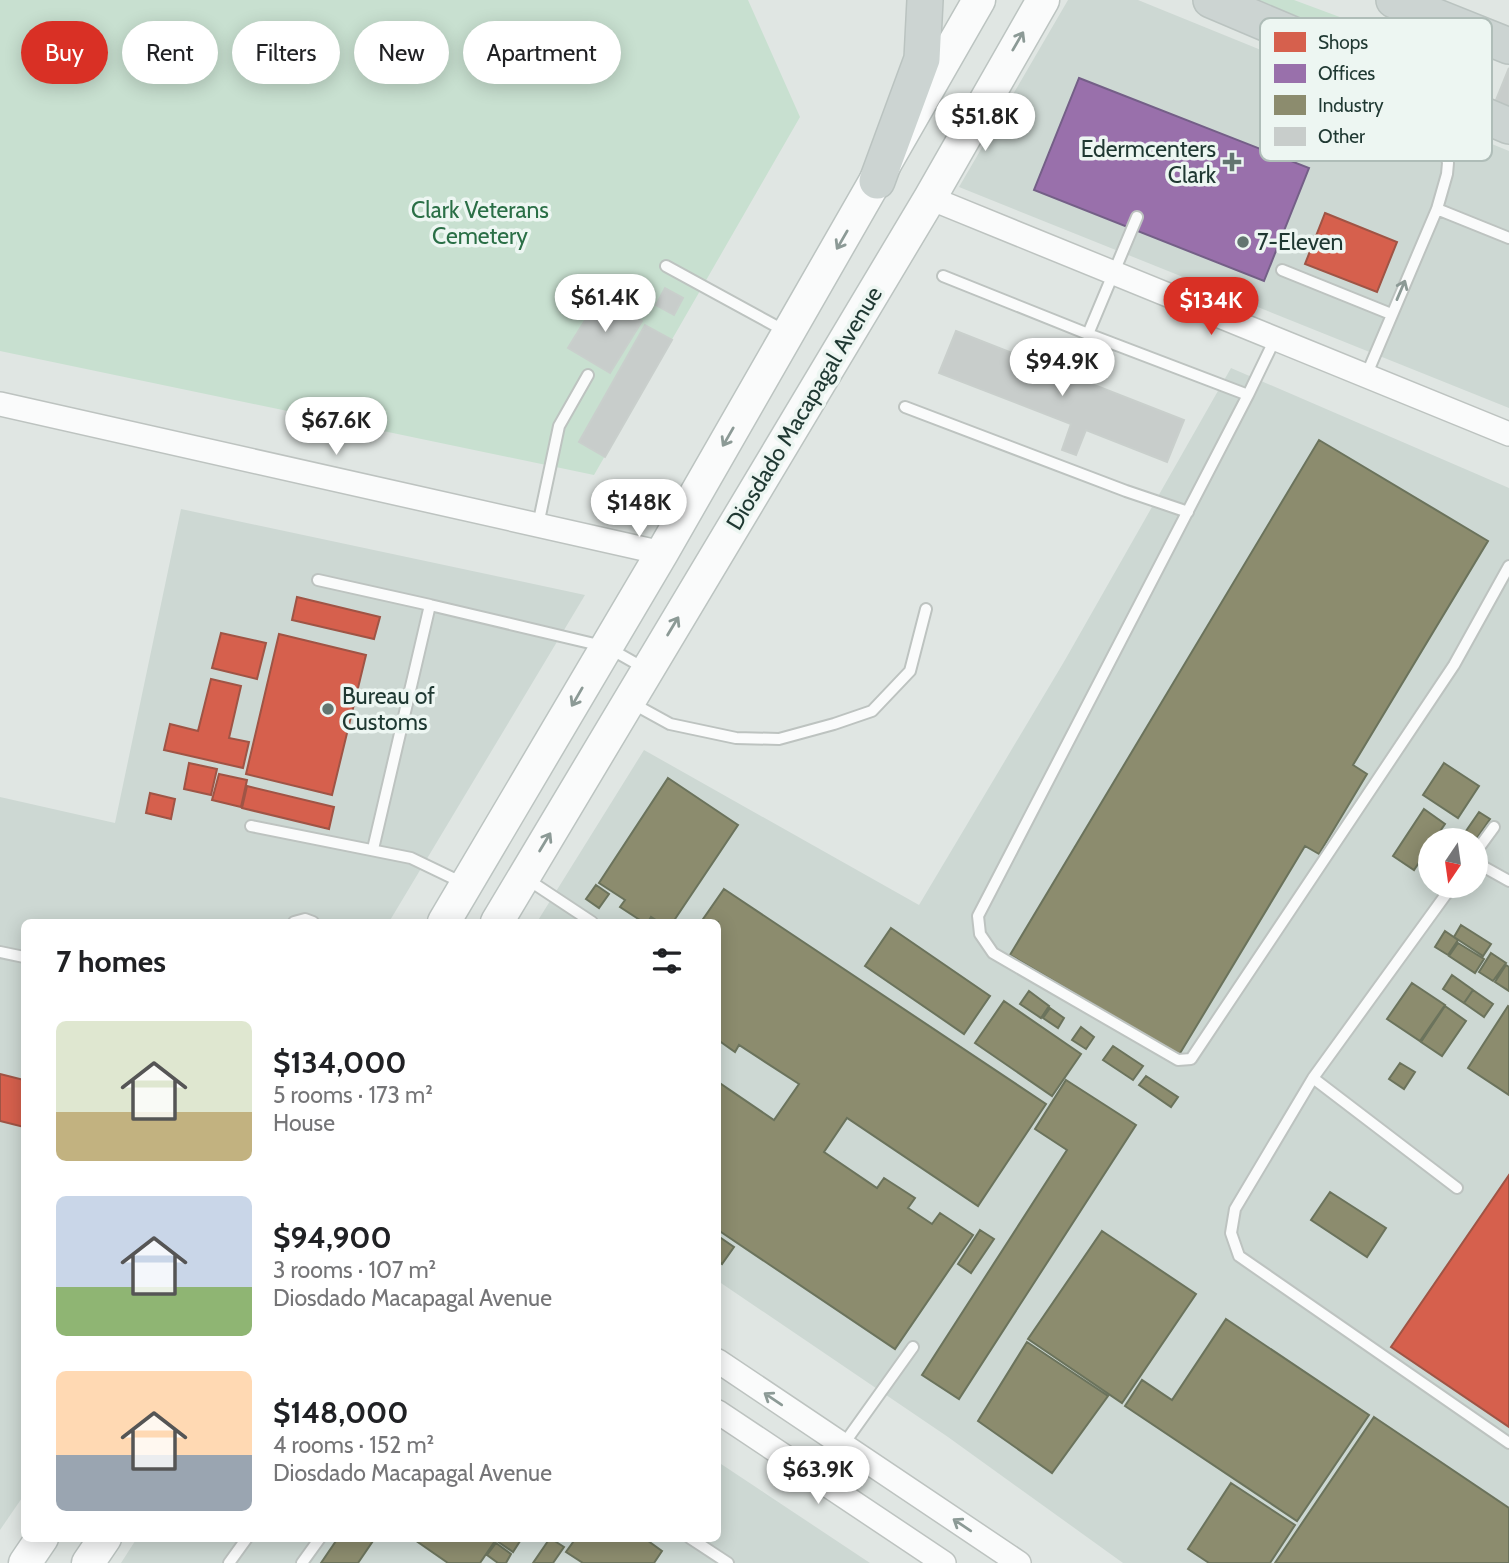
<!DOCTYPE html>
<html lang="en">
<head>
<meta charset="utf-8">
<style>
	body { margin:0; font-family:Cabin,sans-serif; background:#f2f2f2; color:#202124; height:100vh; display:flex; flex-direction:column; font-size:26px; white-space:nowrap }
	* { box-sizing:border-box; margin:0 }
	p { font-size:23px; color:#757577 }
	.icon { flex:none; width:38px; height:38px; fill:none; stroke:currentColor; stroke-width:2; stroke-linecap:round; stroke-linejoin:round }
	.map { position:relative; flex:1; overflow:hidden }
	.side { position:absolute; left:21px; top:919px; width:700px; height:623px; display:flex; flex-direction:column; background:#fff; border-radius:10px; box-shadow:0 4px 18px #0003 }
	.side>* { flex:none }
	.top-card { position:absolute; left:21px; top:21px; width:700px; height:63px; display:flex; gap:14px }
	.needle { width:46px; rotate:193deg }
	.fabs { position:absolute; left:1418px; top:828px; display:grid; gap:14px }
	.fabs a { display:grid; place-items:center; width:70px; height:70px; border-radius:50%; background:#fff; box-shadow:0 4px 18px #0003; font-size:35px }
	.price { position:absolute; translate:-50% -60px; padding:0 16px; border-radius:24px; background:#fff; color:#222; font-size:23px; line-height:46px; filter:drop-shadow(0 2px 4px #0008) }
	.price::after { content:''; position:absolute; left:50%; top:42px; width:21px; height:16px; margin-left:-10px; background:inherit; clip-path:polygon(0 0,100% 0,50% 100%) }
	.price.active { background:#d93025; color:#fff }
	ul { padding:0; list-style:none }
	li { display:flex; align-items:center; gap:21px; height:175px; padding:0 35px }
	li span { display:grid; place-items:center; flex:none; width:196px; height:140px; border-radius:10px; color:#555 }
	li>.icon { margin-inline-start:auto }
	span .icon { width:84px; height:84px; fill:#fffc; stroke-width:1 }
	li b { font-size:30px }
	h2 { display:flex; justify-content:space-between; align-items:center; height:84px; padding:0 35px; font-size:30px }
	.chip { padding:0 24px; border-radius:32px; background:#fff; box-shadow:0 4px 18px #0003; font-size:24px; line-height:63px }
	.chip.active { background:#d93025; color:#fff }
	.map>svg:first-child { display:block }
	.built { fill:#cdd8d3; fill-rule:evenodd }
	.green { fill:#c8e0d0 }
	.shops { fill:#d6604d; stroke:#9f5445; stroke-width:2 }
	.offices { fill:#9970ab; stroke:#745f87; stroke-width:2 }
	.industry { fill:#8c8c6e; stroke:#6b735c; stroke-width:2 }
	.building { fill:#c8cdcb; stroke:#c9cfcc; stroke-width:2 }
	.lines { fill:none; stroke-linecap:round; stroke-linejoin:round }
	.lane-casing { stroke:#bdc3c0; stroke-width:14 }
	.street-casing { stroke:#bdc3c0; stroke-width:26 }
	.secondary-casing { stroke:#bcc4c1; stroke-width:35 }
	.primary-casing { stroke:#bac3c0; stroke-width:38 }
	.lane { stroke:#fafbfb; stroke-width:10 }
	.street { stroke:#fafbfb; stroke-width:23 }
	.secondary { stroke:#fafbfb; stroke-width:32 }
	.primary { stroke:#ccd4d2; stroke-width:35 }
	.oneway { stroke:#8c9a96 }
	.poi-dot { fill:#637570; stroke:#edf6f2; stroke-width:2.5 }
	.labels { text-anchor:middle; stroke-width:7; stroke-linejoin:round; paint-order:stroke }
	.poi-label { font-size:23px; fill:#1f3832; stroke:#edf6f2; text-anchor:start }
	.park-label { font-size:23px; fill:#2a6f46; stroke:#edf6f2 }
	.street-label { font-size:23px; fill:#1f3832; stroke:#edf6f2 }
	.key { fill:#edf6f2; stroke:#afbdb8; stroke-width:2 }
	.key-label { font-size:19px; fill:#1f3832 }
</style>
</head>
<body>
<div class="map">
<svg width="1509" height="1563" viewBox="0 0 1509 1563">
	<rect width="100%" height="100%" fill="#e0e6e3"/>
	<path class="built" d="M1068 0H1138L1509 151V408L959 187Z
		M1231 368 1509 488V1563H1123L948 1437 718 1281V922H537L644 750 919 905 1065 660ZM1430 840H1475V886H1430Z
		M181 509 585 595 389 922H24V1495L0 1530V797L115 823Z
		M718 1462 870 1563H121L137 1538H718Z"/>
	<path class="green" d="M0 0H748L800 117 594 475 0 351Z
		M1257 0H1294L1380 32 1485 59 1474 88Z"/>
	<path class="shops" d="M1325 213 1397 242 1377 292 1305 264Z
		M297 597 380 617 374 639 292 620Z
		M221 633 266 643 257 679 212 668Z
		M279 634 366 655 332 795 246 774Z
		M211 679 241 686 229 738 249 742 243 768 164 750 170 724 198 731Z
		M189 763 217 769 211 795 184 789Z
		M219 774 247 780 241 807 212 800Z
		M247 786 334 807 329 829 242 808Z
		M150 793 175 799 171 819 146 813Z
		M0 1074 24 1080V1127L0 1121Z
		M1509 1175V1427L1391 1347Z"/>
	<path class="offices" d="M1079 78 1309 168 1264 281 1034 190Z"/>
	<path class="industry" d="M1319 440 1488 541 1353 765 1367 774 1319 854 1305 846 1179 1055 1010 955Z
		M1444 763 1479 786 1458 818 1423 795Z
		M668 778 738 825 673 922H659L651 917 648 922H643L620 907 625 900 599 883Z
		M1424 809 1445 824 1434 840H1430V846L1414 870 1393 856Z
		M1479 812 1490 819 1475 841 1464 834Z
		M596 885 609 894 599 908 586 899Z
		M724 889 1046 1104 978 1206 847 1118 824 1152 877 1188 884 1178 915 1198 908 1208 932 1224 940 1213 973 1235 895 1349 718 1230V1082L774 1120 799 1084 739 1045 735 1052 718 1040V922H701Z
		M1461 925 1491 944 1483 956 1454 937Z
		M891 928 990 996 964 1034 865 966Z
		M1445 931 1458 940 1448 955 1435 947Z
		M1458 943 1484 959 1475 973 1449 956Z
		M1491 953 1506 963 1493 981 1479 972Z
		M1506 965 1509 967V991L1495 982Z
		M1452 975 1473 990 1464 1003 1443 989Z
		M1412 983 1445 1005 1420 1041 1387 1019Z
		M1473 990 1493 1004 1484 1017 1464 1003Z
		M1029 991 1049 1006 1041 1018 1020 1004Z
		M1004 1001 1081 1054 1052 1096 975 1043Z
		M1445 1006 1466 1021 1442 1056 1421 1042Z
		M1508 1006 1509 1007V1095L1468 1068Z
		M1050 1008 1064 1018 1058 1028 1043 1018Z
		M1081 1027 1094 1037 1086 1049 1072 1040Z
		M1113 1046 1143 1066 1133 1080 1103 1060Z
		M1400 1063 1415 1072 1404 1089 1389 1079Z
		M1146 1076 1178 1097 1171 1107 1139 1085Z
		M1066 1080 1136 1125 959 1399 922 1375 1067 1150 1035 1129Z
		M1330 1192 1386 1228 1367 1257 1311 1220Z
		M980 1230 994 1239 971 1273 958 1264Z
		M1102 1231 1196 1294 1122 1403 1028 1339Z
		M718 1236 734 1247 722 1264 718 1261Z
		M1226 1319 1369 1415 1297 1521 1125 1406 1142 1380 1172 1400Z
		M1027 1342 1108 1396 1052 1473 978 1421Z
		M1374 1417 1509 1508V1563H1275Z
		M1231 1483 1295 1525 1270 1563H1209L1188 1549Z
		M338 1538H375L358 1563H321Z
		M412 1538H497L480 1563H448Z
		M499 1538H522L513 1552 497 1541Z
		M550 1538 564 1547 553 1563H533Z
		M576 1538H644L662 1551 654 1563H583L566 1552Z
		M496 1543 511 1554 506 1563H498L487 1555Z"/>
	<path class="building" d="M1509 68V117L1492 110Z
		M665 288 683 298 674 315 656 305Z
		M600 296 642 321 610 373 568 348Z
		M645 325 672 340 605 457 579 442Z
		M956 331 1184 420 1167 462 1086 430 1076 455 1062 450 1071 424 939 373Z"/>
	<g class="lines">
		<g class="lane-casing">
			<path id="lane" d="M1437 209 1509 238
				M666 266 785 331
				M1282 270 1391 314
				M943 276 1088 334 1248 395
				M1088 334 1137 217
				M1275 339 1248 395 978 916 980 934 993 953 1178 1060 1191 1059 1454 665 1509 566
				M1366 376 1437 209 1447 174 1448 163 1443 141 1421 98
				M905 407 1126 491 1188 512
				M538 525 559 426 588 375
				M318 580 430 605 373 849
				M430 605 607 647 644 668
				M630 702 670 724 736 738 779 739 834 724 872 711 910 671 926 609
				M251 826 411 858 463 883
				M1475 853 1494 827
				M1475 862 1509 881
				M527 879 592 922
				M1452 886 1313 1078 1235 1209 1231 1233 1239 1256 1509 1443
				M294 922 305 919 313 922
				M0 952 24 957
				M1313 1078 1457 1188
				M843 1445 913 1347
				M690 1538 728 1563
				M229 1563 247 1538
				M302 1563 320 1538"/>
		</g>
		<g class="street-casing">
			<path id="street" d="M930 198 1509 434
				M0 404 662 553
				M718 1361 1019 1563
				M718 1412 944 1563"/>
		</g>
		<g class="secondary-casing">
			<path id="secondary" d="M444 922 662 553 979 0
				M497 922 930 198 1043 0
				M25 1563 42 1538
				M88 1563 105 1538"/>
		</g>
		<g class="primary-casing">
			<path id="primary" d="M1211 0 1509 126
				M1394 0 1509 46
				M877 181 922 59 925 0"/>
		</g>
		<use href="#lane" class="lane"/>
		<use href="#street" class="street"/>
		<use href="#secondary" class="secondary"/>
		<use href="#primary" class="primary"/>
	</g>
	<defs><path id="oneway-shaft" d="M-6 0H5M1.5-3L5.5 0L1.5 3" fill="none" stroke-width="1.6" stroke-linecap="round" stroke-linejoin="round" transform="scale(1.75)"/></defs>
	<g class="oneway">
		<use href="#oneway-shaft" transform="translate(1018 41) rotate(-60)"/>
		<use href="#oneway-shaft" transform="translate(842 240) rotate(120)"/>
		<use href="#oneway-shaft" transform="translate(1401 290) rotate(-67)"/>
		<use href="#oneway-shaft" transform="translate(728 437) rotate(120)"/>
		<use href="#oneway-shaft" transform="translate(673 626) rotate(-59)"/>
		<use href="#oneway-shaft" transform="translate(577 697) rotate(120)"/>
		<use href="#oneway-shaft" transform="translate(545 842) rotate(-59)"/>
		<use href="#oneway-shaft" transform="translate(773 1399) rotate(-146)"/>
		<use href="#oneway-shaft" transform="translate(962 1525) rotate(-146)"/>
	</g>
	<g class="poi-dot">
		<path d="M1228.5 151.5h7v7h7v7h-7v7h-7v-7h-7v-7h7z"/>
		<circle cx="1243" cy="242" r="7"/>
		<circle cx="328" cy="709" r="7"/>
	</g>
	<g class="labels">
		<g class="poi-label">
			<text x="1216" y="157" text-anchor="end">Edermcenters<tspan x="1216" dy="26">Clark</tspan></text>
			<text x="1257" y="250">7-Eleven</text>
			<text x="342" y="704">Bureau of<tspan x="342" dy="26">Customs</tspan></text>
		</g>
		<g class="park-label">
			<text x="480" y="218">Clark Veterans<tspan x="480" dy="26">Cemetery</tspan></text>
		</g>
		<g class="street-label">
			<text transform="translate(804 408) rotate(-59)" y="8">Diosdado Macapagal Avenue</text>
		</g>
	</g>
	<rect x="1260" y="18" width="232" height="143" rx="10" class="key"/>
	<rect x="1274" y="32" width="32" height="20" fill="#d6604d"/>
	<rect x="1274" y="64" width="32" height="19" fill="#9970ab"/>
	<rect x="1274" y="95" width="32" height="20" fill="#8c8c6e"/>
	<rect x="1274" y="127" width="32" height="19" fill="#c8cdcb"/>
	<g class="key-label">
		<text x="1318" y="49">Shops</text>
		<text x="1318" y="80">Offices</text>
		<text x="1318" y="112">Industry</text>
		<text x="1318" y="143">Other</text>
	</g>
</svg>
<div class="fabs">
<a><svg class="needle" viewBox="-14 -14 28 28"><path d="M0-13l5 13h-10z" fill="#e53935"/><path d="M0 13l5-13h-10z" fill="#757577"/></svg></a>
</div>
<b class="price" style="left:985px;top:153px">$51.8K</b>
<b class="price" style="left:605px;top:334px">$61.4K</b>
<b class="price active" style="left:1211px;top:337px">$134K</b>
<b class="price" style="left:1062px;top:398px">$94.9K</b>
<b class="price" style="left:336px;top:457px">$67.6K</b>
<b class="price" style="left:639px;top:539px">$148K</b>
<b class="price" style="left:818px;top:1506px">$63.9K</b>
<div class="top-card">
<a class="chip active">Buy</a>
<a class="chip">Rent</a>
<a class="chip">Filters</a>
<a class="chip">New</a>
<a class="chip">Apartment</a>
</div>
<section class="side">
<h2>7 homes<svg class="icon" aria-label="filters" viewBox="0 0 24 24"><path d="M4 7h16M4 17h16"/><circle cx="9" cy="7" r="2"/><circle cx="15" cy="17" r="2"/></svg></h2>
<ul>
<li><span style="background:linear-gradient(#dfe7d0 65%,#c2b280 0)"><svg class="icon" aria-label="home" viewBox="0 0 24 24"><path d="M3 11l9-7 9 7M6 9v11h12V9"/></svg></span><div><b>$134,000</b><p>5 rooms · 173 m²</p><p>House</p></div></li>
<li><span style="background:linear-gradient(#c9d6e8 65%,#8fb573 0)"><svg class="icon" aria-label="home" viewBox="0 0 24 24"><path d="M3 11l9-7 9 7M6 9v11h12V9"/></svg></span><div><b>$94,900</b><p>3 rooms · 107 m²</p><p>Diosdado Macapagal Avenue</p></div></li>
<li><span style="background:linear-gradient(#ffd9b3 60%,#9aa5b1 0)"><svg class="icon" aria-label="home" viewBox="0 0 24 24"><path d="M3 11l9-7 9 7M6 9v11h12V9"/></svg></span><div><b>$148,000</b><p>4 rooms · 152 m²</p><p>Diosdado Macapagal Avenue</p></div></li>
</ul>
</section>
</div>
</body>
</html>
